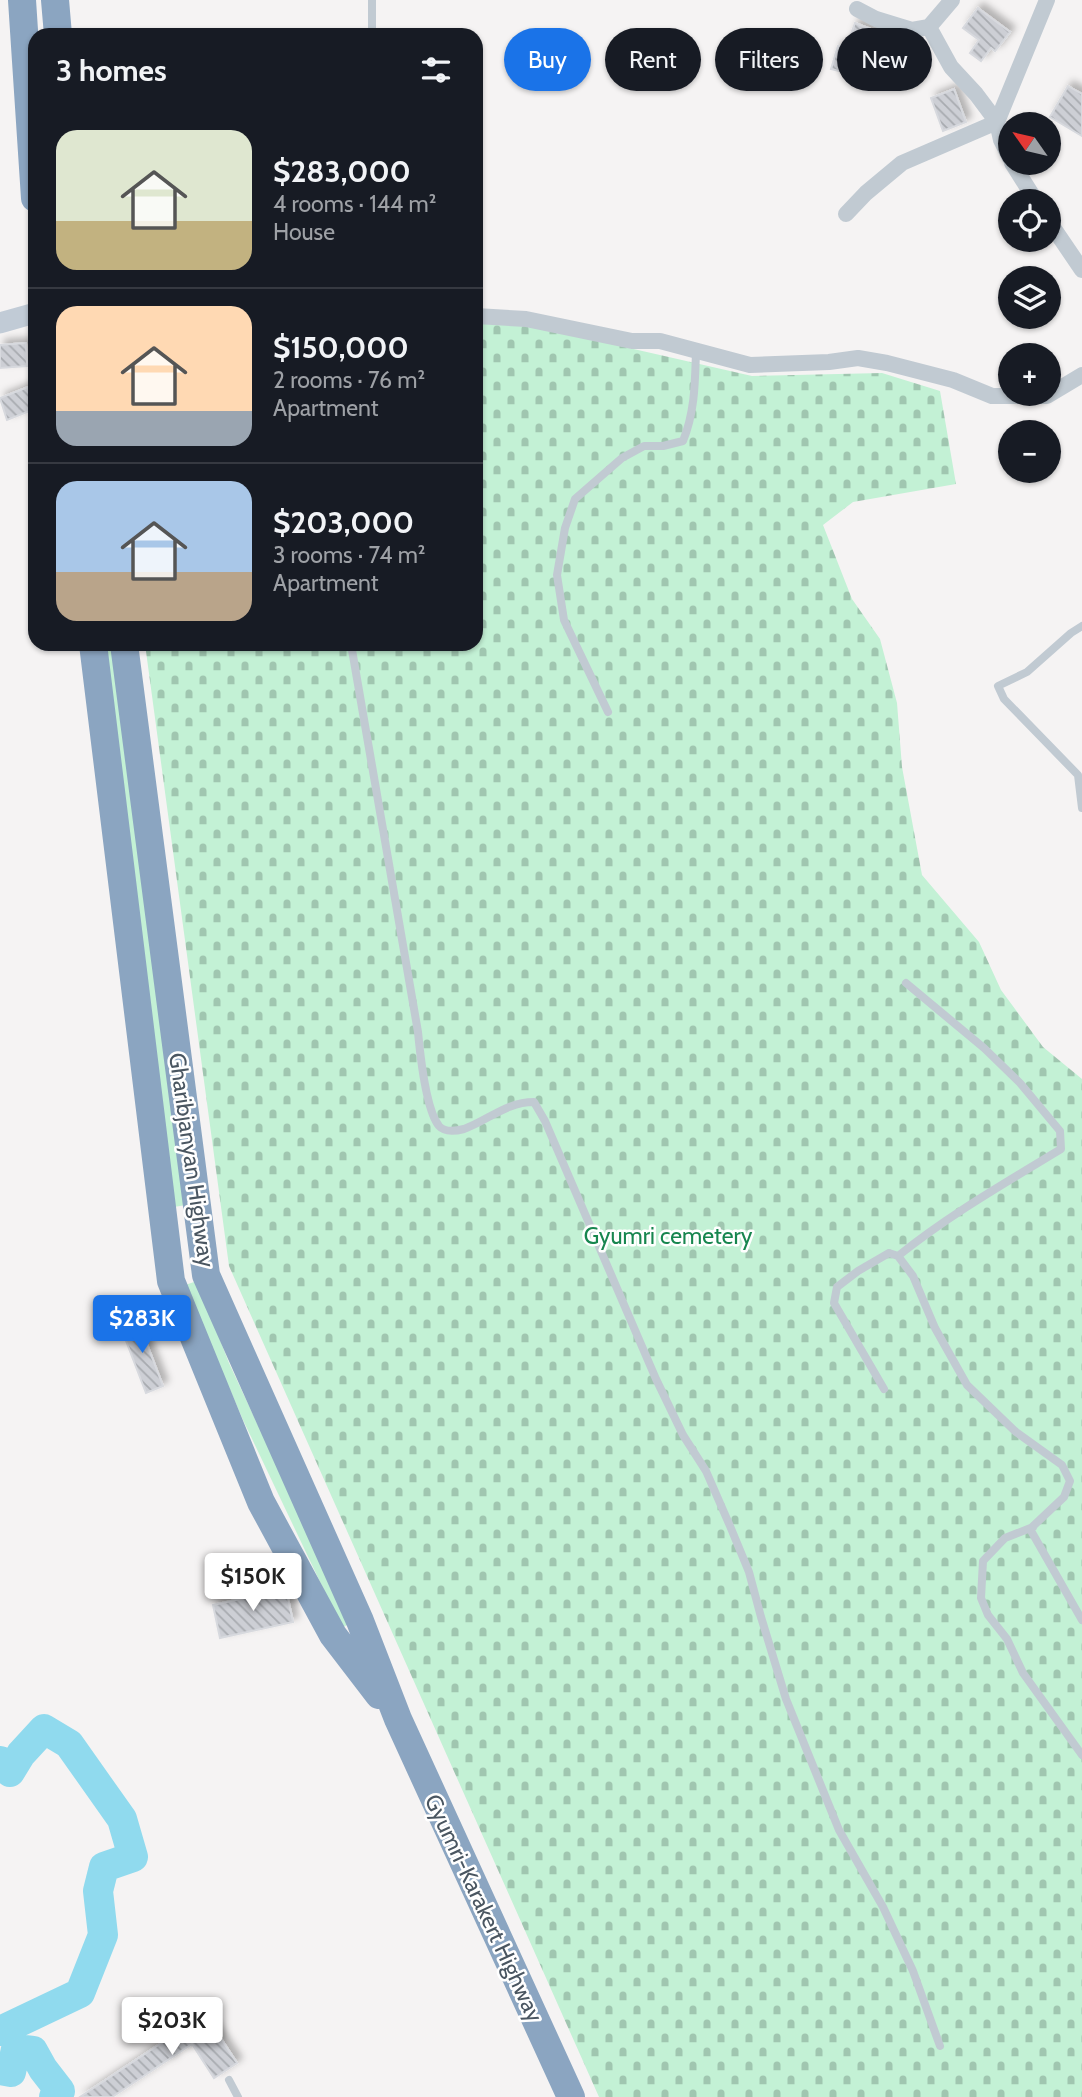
<!DOCTYPE html>
<html lang="en">
<head>
<meta charset="utf-8">
<style>
	body { margin:0; font-family:Cabin,sans-serif; background:#242831; color:#f1f3f6; height:100vh; display:flex; flex-direction:column; font-size:26px; white-space:nowrap }
	* { box-sizing:border-box; margin:0 }
	p { font-size:23px; color:#9ea1a6 }
	.icon { flex:none; width:38px; height:38px; fill:none; stroke:currentColor; stroke-width:2; stroke-linecap:round; stroke-linejoin:round }
	.map { position:relative; flex:1; overflow:hidden }
	.details { position:absolute; left:28px; top:28px; width:455px; height:623px; display:flex; flex-direction:column; background:#171b24; border-radius:21px; box-shadow:0 2px 5px #0004 }
	.details>* { flex:none }
	.banner { position:absolute; left:504px; top:28px; width:472px; height:63px; display:flex; gap:14px }
	.needle { width:46px; rotate:304deg }
	.buttons { position:absolute; left:998px; top:112px; display:grid; gap:14px }
	.buttons a { display:grid; place-items:center; width:63px; height:63px; border-radius:50%; background:#171b24; box-shadow:0 2px 5px #0004; font-size:35px }
	.price { position:absolute; translate:-50% -60px; padding:0 16px; border-radius:7px; background:#fff; color:#222; font-size:23px; line-height:46px; filter:drop-shadow(0 2px 4px #0008) }
	.price::after { content:''; position:absolute; left:50%; top:42px; width:21px; height:16px; margin-left:-10px; background:inherit; clip-path:polygon(0 0,100% 0,50% 100%) }
	.price.on { background:#1a73e8; color:#fff }
	ul { padding:0; list-style:none }
	li { display:flex; align-items:center; gap:21px; height:175px; padding:0 28px }
	li+li { border-top:2px solid #363941 }
	li span { display:grid; place-items:center; flex:none; width:196px; height:140px; border-radius:21px; color:#555 }
	li>.icon { margin-inline-start:auto }
	span .icon { width:84px; height:84px; fill:#fffc; stroke-width:1 }
	li b { font-size:30px }
	h2 { display:flex; justify-content:space-between; align-items:center; height:84px; padding:0 28px; font-size:30px }
	.tag { padding:0 24px; border-radius:32px; background:#171b24; box-shadow:0 2px 5px #0004; font-size:24px; line-height:63px }
	.tag.on { background:#1a73e8; color:#fff }
	.map>svg:first-child { display:block }
	.grass { fill:#c3f1d5 }
	.cemetery { fill:url(#cemetery-stones) }
	.lines { fill:none; stroke-linecap:round; stroke-linejoin:round }
	.river { stroke:#90daee; stroke-width:30 }
	.building { fill:url(#building-back-hatch); stroke:#d7d9de; stroke-width:2; filter:url(#shadow) }
	.lane { stroke:#c1cad2; stroke-width:8 }
	.street { stroke:#c1cad2; stroke-width:16 }
	.secondary { stroke:#c1cbd6; stroke-width:21 }
	.highway { stroke:#8ba5c1; stroke-width:28 }
	.labels { text-anchor:middle; stroke-width:5; stroke-linejoin:round; paint-order:stroke }
	.street-label { font-size:23px; fill:#4a5661; stroke:#fff }
	.park-label { font-size:23px; fill:#17864f; stroke:#fff }
</style>
</head>
<body>
<div class="map">
<svg width="1082" height="2097" viewBox="0 0 1082 2097">
	<defs>
		<pattern id="cemetery-stones" width="16" height="16" patternUnits="userSpaceOnUse" patternTransform="scale(1.75)"><rect width="16" height="16" fill="#c3f1d5"/><path d="M2 7V4a2 2 0 0 1 4 0v3zM10 15v-3a2 2 0 0 1 4 0v3z" fill="#a0c6b0"/></pattern>
		<pattern id="building-back-hatch" width="6" height="6" patternUnits="userSpaceOnUse" patternTransform="scale(1.75)"><rect width="6" height="6" fill="#cdcfd5"/><path d="M-1 5l2 2M0 0l6 6M5-1l2 2" fill="none" stroke="#a8abb0"/></pattern>
		<filter id="shadow"><feDropShadow dx="5" dy="-5" stdDeviation="3.5" flood-color="#0004"/></filter>
	</defs>
	<rect width="100%" height="100%" fill="#f5f3f3"/>
	<path class="grass" d="M104 644H116L186 1205 174 1207Z
		M197 1281 229 1363 350 1623 342 1628 243 1420 185 1285Z"/>
	<path class="cemetery" d="M476 322 524 324 752 376 882 373 940 391 956 484 853 502 823 525 852 599 880 639 897 703 902 767 922 875 979 942 1001 990 1043 1047 1082 1079V2097H599L229 1266 145 644H476Z"/>
	<g class="lines">
		<path class="river" d="M0 1761 10 1772 21 1754 44 1729 69 1744 122 1819 133 1857 104 1867 98 1891 103 1935 80 1993 0 2031
			M0 2070 11 2072 16 2049 33 2051 43 2069 60 2091 54 2097"/>
	</g>
	<path class="building" d="M978 8 1010 32 995 51 991 48 981 61 970 53 979 40 963 28Z
		M855 23 884 34 868 78 831 69 838 46 846 48Z
		M1068 86 1082 94V136L1050 117Z
		M954 89 966 122 943 131 931 98Z
		M26 343 27 366 0 368V345Z
		M28 387 35 409 7 420 0 398Z
		M137 1318 163 1386 146 1393 120 1325Z
		M286 1589 293 1622 220 1638 213 1605Z
		M205 2014 237 2063 214 2078 192 2044 112 2097H80Z"/>
	<g class="lines">
		<path class="lane" d="M372 35V0
			M1082 626 1071 633 1027 672 998 686 1004 699 1078 775 1082 808
			M351 644 418 1032C420 1053 426 1110 439 1126 445 1133 456 1131 464 1129 489 1120 506 1102 534 1102L545 1121 656 1379 683 1435 706 1471 730 1526 749 1572 761 1617 786 1699 839 1830 883 1907 913 1971 940 2046
			M608 712 564 620 557 575 565 528 575 499 622 458 644 446H663L683 441C695 412 695 382 696 351
			M898 1256C949 1215 1005 1183 1061 1149L1060 1131 1020 1083 984 1048 906 983
			M884 1389 834 1303 837 1287 858 1271 889 1253 898 1256 913 1276 935 1328 967 1385 1016 1432 1062 1465 1070 1481 1064 1497 1030 1529 1082 1620
			M1033 1527 1005 1538 983 1561 981 1598 988 1615 1007 1639 1023 1673 1082 1755
			M229 2080 238 2097"/>
		<path class="street" d="M857 9 876 19 902 27 912 30 929 27 952 0
			M1010 158 1001 140 997 122 1047 0
			M1012 163 1036 201
			M846 214 866 193 902 163 997 122 976 94 951 67 929 27
			M1048 220 1082 270
			M476 316 526 319 632 341H660L750 365 829 362 858 358 887 363 953 380 992 396H1047L1082 375"/>
		<path class="secondary" d="M0 323 35 313"/>
		<path class="highway" d="M22 0 35 198
			M55 0 58 35
			M93 644 171 1281 261 1502 333 1635 379 1695
			M124 644 206 1275 360 1621 398 1719 571 2097"/>
	</g>
	<g class="labels">
		<g class="street-label">
			<text transform="translate(192 1160) rotate(82)" y="8">Gharibjanyan Highway</text>
			<text transform="translate(484 1908) rotate(65)" y="8">Gyumri-Karakert Highway</text>
		</g>
		<g class="park-label">
			<text x="668" y="1244">Gyumri cemetery</text>
		</g>
	</g>
</svg>
<div class="buttons">
<a><svg class="needle" viewBox="-14 -14 28 28"><path d="M0-13l5 13h-10z" fill="#e53935"/><path d="M0 13l5-13h-10z" fill="#9ea1a6"/></svg></a>
<a><svg class="icon" aria-label="locate" viewBox="0 0 24 24"><circle cx="12" cy="12" r="6"/><path d="M12 2v4M12 18v4M2 12h4M18 12h4"/></svg></a>
<a><svg class="icon" aria-label="layers" viewBox="0 0 24 24"><path d="M12 4l9 5-9 5-9-5zM3 14l9 5 9-5"/></svg></a>
<a>+</a>
<a>−</a>
</div>
<b class="price on" style="left:142px;top:1355px">$283K</b>
<b class="price" style="left:253px;top:1613px">$150K</b>
<b class="price" style="left:172px;top:2057px">$203K</b>
<div class="banner">
<a class="tag on">Buy</a>
<a class="tag">Rent</a>
<a class="tag">Filters</a>
<a class="tag">New</a>
</div>
<section class="details">
<h2>3 homes<svg class="icon" aria-label="filters" viewBox="0 0 24 24"><path d="M4 7h16M4 17h16"/><circle cx="9" cy="7" r="2"/><circle cx="15" cy="17" r="2"/></svg></h2>
<ul>
<li><span style="background:linear-gradient(#dfe7d0 65%,#c2b280 0)"><svg class="icon" aria-label="home" viewBox="0 0 24 24"><path d="M3 11l9-7 9 7M6 9v11h12V9"/></svg></span><div><b>$283,000</b><p>4 rooms · 144 m²</p><p>House</p></div></li>
<li><span style="background:linear-gradient(#ffd9b3 75%,#9aa5b1 0)"><svg class="icon" aria-label="home" viewBox="0 0 24 24"><path d="M3 11l9-7 9 7M6 9v11h12V9"/></svg></span><div><b>$150,000</b><p>2 rooms · 76 m²</p><p>Apartment</p></div></li>
<li><span style="background:linear-gradient(#a9c7e8 65%,#b9a48a 0)"><svg class="icon" aria-label="home" viewBox="0 0 24 24"><path d="M3 11l9-7 9 7M6 9v11h12V9"/></svg></span><div><b>$203,000</b><p>3 rooms · 74 m²</p><p>Apartment</p></div></li>
</ul>
</section>
</div>
</body>
</html>
